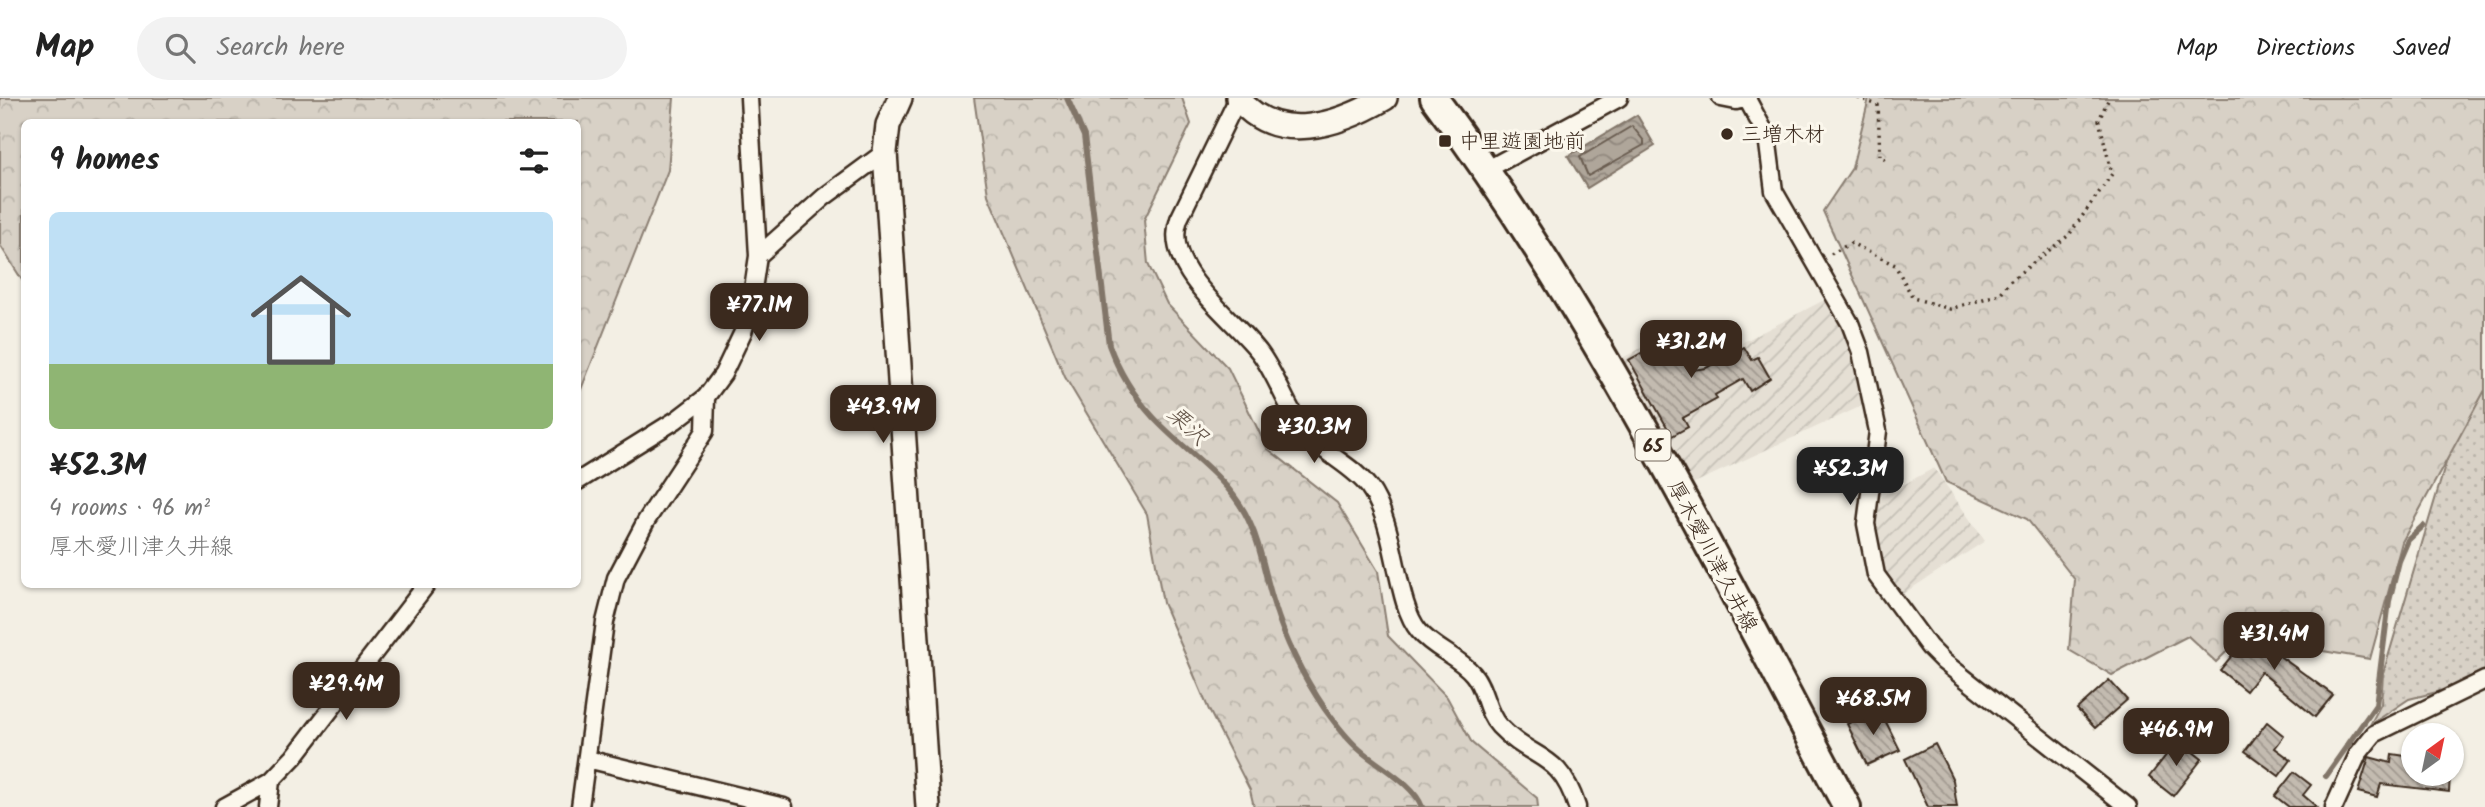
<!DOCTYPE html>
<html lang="en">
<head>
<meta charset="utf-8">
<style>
	body { margin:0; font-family:Kalam,"Klee One",sans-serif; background:#f2f2f2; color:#222; height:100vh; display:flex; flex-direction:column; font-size:26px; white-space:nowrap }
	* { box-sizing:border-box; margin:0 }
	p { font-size:23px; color:#767676 }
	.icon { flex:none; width:38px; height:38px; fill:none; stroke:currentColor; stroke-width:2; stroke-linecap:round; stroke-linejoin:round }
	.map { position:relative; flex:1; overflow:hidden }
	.details { position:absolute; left:21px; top:21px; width:560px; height:469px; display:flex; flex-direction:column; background:#fff; border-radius:10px; box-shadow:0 2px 5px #0004 }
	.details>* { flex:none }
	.needle { width:46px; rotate:33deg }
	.controls { position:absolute; left:2401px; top:625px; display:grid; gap:14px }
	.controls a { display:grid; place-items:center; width:63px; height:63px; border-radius:50%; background:#fff; box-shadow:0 2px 5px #0004; font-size:35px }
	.price { position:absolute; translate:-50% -60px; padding:0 16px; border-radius:14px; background:#3b2a1e; color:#fff; font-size:23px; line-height:46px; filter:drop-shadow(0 2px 4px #0008) }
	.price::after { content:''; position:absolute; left:50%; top:42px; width:21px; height:16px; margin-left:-10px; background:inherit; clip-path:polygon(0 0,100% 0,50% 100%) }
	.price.on { background:#222; color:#fff }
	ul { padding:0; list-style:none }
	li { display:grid; align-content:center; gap:14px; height:371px; padding:0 28px }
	li span { display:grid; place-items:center; height:217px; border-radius:10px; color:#555 }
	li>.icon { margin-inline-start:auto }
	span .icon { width:126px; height:126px; fill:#fffc; stroke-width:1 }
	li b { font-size:30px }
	h2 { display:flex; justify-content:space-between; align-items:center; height:84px; padding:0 28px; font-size:30px }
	header { display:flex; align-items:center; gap:42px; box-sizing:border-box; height:98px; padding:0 35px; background:#fff; border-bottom:2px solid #e0e0e0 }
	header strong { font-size:33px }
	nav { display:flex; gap:38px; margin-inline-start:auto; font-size:24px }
	.search { width:490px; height:63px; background:#f2f2f2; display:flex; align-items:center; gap:18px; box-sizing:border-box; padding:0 24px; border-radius:38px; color:#767676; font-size:26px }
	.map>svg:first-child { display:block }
	.industrial { fill:url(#industrial-furrows) }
	.grass { fill:url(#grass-dots); stroke:#8a7e72; stroke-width:2 }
	.forest { fill:url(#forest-crowns); stroke:#8a7e72; stroke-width:2 }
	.water { fill:url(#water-waves); stroke:#817468; stroke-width:2 }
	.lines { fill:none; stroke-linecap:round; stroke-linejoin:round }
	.shore { stroke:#695c50; stroke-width:2 }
	.stream { stroke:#817468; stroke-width:6 }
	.building { fill:url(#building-back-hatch); stroke:#3b2a1e; stroke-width:2 }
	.street-casing { stroke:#3b2a1e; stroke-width:21 }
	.secondary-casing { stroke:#3b2a1e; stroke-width:28 }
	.primary-casing { stroke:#3b2a1e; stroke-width:32 }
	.path { stroke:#3b2a1e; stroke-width:3.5; stroke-dasharray:2 5; stroke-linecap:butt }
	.street { stroke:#fbf7ec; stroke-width:16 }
	.secondary { stroke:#fbf7ec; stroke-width:23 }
	.primary { stroke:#fbf7ec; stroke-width:26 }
	.poi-dot { fill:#3b2a1e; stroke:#fbf7ec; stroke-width:2.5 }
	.labels { text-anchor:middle; stroke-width:6; stroke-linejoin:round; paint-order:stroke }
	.shield { fill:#fbf7ec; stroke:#75685c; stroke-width:2 }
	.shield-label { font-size:19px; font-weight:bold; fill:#3b2a1e }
	.poi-label { font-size:21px; fill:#3b2a1e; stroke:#fbf7ec; text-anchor:start }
	.street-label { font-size:21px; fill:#3b2a1e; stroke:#fbf7ec }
	.water-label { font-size:23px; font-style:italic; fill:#645549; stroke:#fbf7ec }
</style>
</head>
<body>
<header>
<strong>Map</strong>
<div class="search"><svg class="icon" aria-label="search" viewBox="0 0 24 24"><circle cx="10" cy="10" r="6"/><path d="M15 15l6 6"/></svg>Search here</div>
<nav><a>Map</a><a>Directions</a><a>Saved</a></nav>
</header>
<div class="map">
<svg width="2485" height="709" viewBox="0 0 2485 709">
	<defs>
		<pattern id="industrial-furrows" width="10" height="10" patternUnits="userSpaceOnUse" patternTransform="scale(1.75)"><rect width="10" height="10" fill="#e5dfd4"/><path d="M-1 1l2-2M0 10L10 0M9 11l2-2" fill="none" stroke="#c5c0b6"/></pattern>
		<pattern id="grass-dots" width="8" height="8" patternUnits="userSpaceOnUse" patternTransform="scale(1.75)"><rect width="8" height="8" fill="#d8d1c6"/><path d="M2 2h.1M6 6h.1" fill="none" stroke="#bab4aa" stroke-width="1.8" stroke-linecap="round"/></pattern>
		<pattern id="forest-crowns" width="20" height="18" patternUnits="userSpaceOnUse" patternTransform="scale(1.75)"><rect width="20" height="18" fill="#d8d1c6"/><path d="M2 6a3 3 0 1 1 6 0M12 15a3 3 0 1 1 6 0" fill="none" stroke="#bab4aa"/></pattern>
		<pattern id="water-waves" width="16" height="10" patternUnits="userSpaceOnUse" patternTransform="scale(1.75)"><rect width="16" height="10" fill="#afa69a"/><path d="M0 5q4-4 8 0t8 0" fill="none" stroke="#90877d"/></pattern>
		<pattern id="building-back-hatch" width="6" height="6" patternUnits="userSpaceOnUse" patternTransform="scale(1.75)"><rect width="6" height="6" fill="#c3bbb0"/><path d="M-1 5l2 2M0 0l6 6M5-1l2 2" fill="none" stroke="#a0988f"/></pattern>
	</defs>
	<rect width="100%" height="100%" fill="#f3efe4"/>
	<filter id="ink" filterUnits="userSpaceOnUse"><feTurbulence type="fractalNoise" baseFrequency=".0143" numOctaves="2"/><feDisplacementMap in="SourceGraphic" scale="14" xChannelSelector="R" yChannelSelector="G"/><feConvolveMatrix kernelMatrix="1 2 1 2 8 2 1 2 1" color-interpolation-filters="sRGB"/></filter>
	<g filter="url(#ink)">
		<path class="industrial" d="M1830 199 1848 232 1866 306 1692 386 1622 260 1680 230 1699 267Z
			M1934 370 1985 443 1898 499 1881 473 1874 432 1881 399Z"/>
		<path class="grass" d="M2485 234V573L2449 591 2409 601 2370 627 2381 606 2383 576Z"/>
		<path class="forest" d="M0 0H674L668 72 578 299V24H24V185L0 147Z
			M974 0H1182L1191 26 1144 122 1148 166 1167 206 1228 270 1267 350 1337 405 1378 473 1388 538 1447 599 1472 645 1537 700 1538 709H1254L1250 692 1209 612 1163 505 1147 416 1065 279 988 97Z
			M1869 0H2485V292L2402 444 2370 561 2323 553 2263 518 2216 564 2188 538 2112 577 2069 552 2075 482 2027 421 1946 384 1823 113 1852 70Z"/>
		<path class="water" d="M1637 17 1655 48 1587 90 1568 58Z"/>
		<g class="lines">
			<path class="shore" d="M1632 28 1644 43V47L1588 78 1580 59Z"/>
			<path class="stream" d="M1067 0 1084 38 1109 247C1119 274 1133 297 1153 319 1183 352 1223 375 1245 415 1261 445 1264 475 1274 506 1285 542 1304 580 1325 611 1335 625 1347 641 1360 652 1378 668 1414 686 1422 709
				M2326 678 2376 607 2389 503 2399 463 2408 442 2423 428"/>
		</g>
		<path class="building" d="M1670 239 1673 244 1676 242 1693 272 1706 270 1744 249 1752 262 1758 259 1770 280 1750 293 1743 281 1715 297 1717 301 1683 320 1688 329 1672 338 1629 262Z
			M2256 528 2272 541 2266 548 2333 597 2315 619 2261 574 2246 593 2220 572Z
			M2109 582 2127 602 2095 630 2077 611Z
			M1879 610 1900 652 1867 667 1847 626Z
			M2267 624 2284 638 2275 650 2291 662 2279 678 2245 653Z
			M2178 642 2202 661 2173 698 2149 679Z
			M1935 646 1953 682 1957 709H1928L1905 661Z
			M2392 656 2413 659V676L2450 677 2449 694 2381 686 2377 699 2358 694 2369 659 2391 665Z
			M2294 674 2311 687 2303 697 2317 709H2289L2275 698Z"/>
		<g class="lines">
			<g class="street-casing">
				<path id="street" d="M749 0 758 158
					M1238 0 1179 121C1161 171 1234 220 1260 255 1279 281 1287 313 1308 337 1326 357 1353 368 1369 389 1398 429 1394 503 1419 533 1434 551 1458 558 1473 576 1486 591 1485 613 1499 628 1533 664 1559 652 1577 709
					M1721 0 1736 3 1748 0
					M1747 1 1767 38 1774 93 1850 225 1861 254 1878 333 1866 426 1876 477 1929 549 1944 564 2128 709
					M1486 72 1619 0
					M578 383 676 322 706 299 723 276 743 234 750 211 758 158 824 99 885 54
					M587 661 784 709
					M224 709 271 683 294 659 427 486
					M268 709 271 683
					M580 709 605 524 616 480 646 423 705 333 706 299
					M2334 709 2358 656 2374 636 2485 582"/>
			</g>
			<g class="secondary-casing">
				<path id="secondary" d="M900 0 888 27 885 54 928 709
					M1238 0C1276 49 1341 26 1385 0"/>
			</g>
			<g class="primary-casing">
				<path id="primary" d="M1434 0C1598 220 1718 468 1847 709"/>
			</g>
			<path class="path" d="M1858 0 1878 7 1880 59 1886 61
				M1831 156 1851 145 1895 167 1913 200 1950 211 2000 196 2011 182 2069 137 2112 76 2099 22 2109 0"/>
			<use href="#street" class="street"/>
			<use href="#secondary" class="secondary"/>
			<use href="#primary" class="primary"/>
		</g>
	</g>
	<g class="poi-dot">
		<circle cx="1727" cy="36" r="7"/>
		<rect x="1438" y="36" width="14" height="14" rx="3.5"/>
	</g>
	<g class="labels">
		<rect class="shield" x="1635.5" y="331.5" width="35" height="31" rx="5"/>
		<g class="shield-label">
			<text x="1653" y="354">65</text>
		</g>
		<g class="poi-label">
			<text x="1741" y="43">三増木材</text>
			<text x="1459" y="50">中里遊園地前</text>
		</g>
		<g class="street-label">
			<text transform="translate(1713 458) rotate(62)" y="7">厚木愛川津久井線</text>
		</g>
		<g class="water-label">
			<text transform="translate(1188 327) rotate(43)" y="8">栗沢</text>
		</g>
	</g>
</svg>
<div class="controls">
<a><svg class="needle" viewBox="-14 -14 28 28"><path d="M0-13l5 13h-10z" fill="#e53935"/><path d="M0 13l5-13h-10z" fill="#767676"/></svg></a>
</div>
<b class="price" style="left:759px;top:245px">¥77.1M</b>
<b class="price" style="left:1691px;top:282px">¥31.2M</b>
<b class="price" style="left:883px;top:347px">¥43.9M</b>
<b class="price" style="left:1314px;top:367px">¥30.3M</b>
<b class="price on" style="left:1850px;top:409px">¥52.3M</b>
<b class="price" style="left:2274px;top:574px">¥31.4M</b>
<b class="price" style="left:346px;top:624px">¥29.4M</b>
<b class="price" style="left:1873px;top:639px">¥68.5M</b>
<b class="price" style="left:2176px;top:670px">¥46.9M</b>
<section class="details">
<h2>9 homes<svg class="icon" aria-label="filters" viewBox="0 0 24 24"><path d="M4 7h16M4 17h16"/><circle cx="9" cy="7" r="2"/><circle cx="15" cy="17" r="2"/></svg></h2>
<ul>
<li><span style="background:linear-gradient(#bfe0f5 70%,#8fb573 0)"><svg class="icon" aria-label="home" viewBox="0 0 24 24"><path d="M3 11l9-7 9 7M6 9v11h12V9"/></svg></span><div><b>¥52.3M</b><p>4 rooms · 96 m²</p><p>厚木愛川津久井線</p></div></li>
</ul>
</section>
</div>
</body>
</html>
